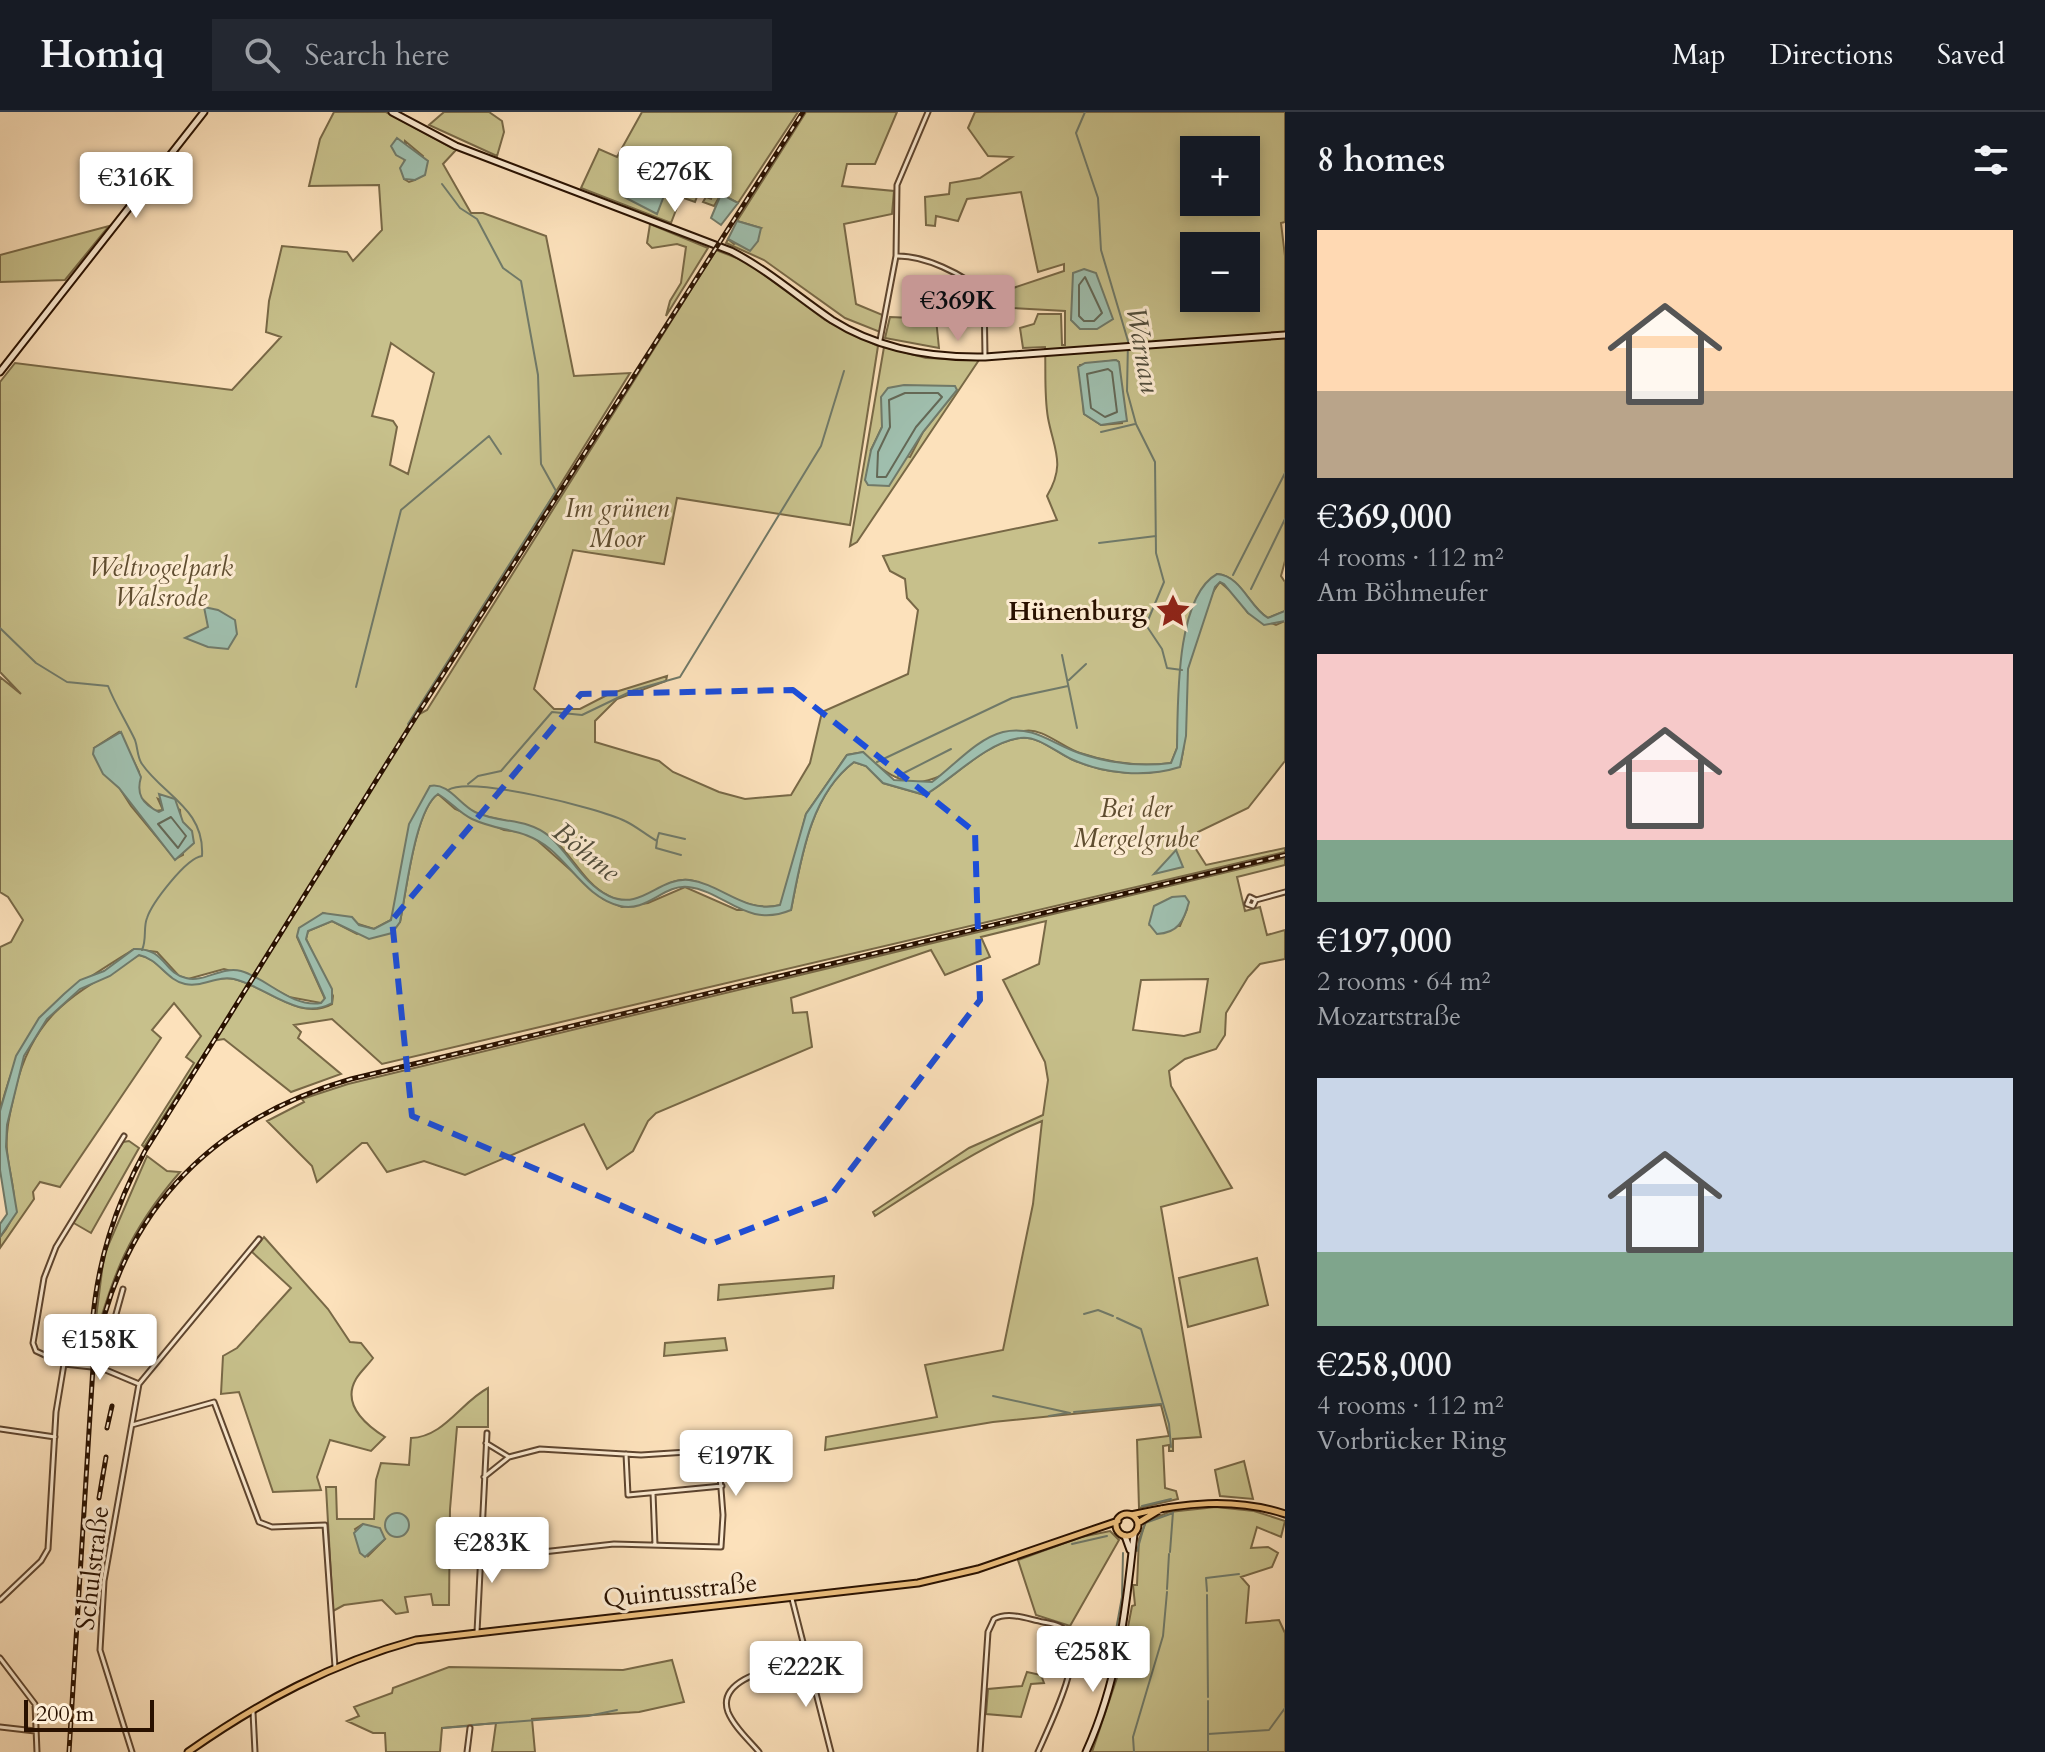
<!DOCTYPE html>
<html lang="en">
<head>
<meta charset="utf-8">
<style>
	body { margin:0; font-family:Cardo,serif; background:#242831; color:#f1f3f6; height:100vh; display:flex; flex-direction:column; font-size:30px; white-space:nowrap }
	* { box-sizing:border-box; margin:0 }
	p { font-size:26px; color:#9ea1a6 }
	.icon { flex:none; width:44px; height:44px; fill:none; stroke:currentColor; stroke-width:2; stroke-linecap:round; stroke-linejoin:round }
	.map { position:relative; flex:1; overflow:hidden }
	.sheet { display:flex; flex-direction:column; background:#171b24; width:760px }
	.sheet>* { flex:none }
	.controls { position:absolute; left:1180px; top:24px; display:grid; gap:16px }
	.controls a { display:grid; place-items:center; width:80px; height:80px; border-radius:0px; background:#171b24; box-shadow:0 4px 12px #0003; font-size:40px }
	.scale { position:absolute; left:24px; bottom:20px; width:130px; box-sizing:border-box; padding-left:8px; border:4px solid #291100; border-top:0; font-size:22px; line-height:28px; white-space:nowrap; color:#291100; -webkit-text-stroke:6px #fdecd3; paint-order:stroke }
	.price { position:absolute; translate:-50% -68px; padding:0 18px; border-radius:8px; background:#fff; color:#222; font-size:26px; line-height:52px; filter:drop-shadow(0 2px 4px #0008) }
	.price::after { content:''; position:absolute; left:50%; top:48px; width:24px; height:18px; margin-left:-12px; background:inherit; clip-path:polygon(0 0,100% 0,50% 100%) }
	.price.active { background:#c59692; color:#111 }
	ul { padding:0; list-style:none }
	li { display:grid; align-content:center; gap:16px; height:424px; padding:0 32px }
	li span { display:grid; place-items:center; height:248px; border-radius:0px; color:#555 }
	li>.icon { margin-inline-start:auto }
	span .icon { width:144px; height:144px; fill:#fffc; stroke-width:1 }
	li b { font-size:34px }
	h2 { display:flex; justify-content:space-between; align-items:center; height:96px; padding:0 32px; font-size:34px }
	header { display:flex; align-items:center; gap:48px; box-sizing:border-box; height:112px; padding:0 40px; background:#171b24; border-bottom:2px solid #363941 }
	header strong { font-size:38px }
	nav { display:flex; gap:44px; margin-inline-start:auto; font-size:28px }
	.search { width:560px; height:72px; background:#242831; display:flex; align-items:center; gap:20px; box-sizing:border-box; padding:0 28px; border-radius:0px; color:#9ea1a6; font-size:30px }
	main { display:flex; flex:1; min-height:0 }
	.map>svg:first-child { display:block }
	.green { fill:#c7c08b; stroke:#786846; stroke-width:2; fill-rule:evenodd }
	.water { fill:#9fbead; stroke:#707968; stroke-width:2 }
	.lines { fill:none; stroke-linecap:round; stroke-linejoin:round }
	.shore { stroke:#646856; stroke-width:2 }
	.stream { stroke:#707968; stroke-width:2 }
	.street-casing { stroke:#5e452f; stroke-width:7 }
	.secondary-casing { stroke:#291100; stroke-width:9 }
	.primary-casing { stroke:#291100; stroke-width:9 }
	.street { stroke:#fdecd3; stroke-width:3 }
	.secondary { stroke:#fdecd3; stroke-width:5 }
	.primary { stroke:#eec07e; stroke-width:5 }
	.rail-casing { stroke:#291100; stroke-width:5 }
	.rail { stroke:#fdecd3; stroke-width:2; stroke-dasharray:6; stroke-linecap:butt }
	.marked { fill:none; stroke:#1d4ed8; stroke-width:6; stroke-dasharray:16 10; stroke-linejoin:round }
	.labels { text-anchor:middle; stroke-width:6; stroke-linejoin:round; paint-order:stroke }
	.park-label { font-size:26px; font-style:italic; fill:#604e31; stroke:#fdecd3 }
	.poi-label { font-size:26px; font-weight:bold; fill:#291100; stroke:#fdecd3; text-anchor:end }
	.street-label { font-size:26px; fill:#291100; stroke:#fdecd3 }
	.water-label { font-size:28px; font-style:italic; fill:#524e3d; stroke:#fdecd3 }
</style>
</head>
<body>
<header>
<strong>Homiq</strong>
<div class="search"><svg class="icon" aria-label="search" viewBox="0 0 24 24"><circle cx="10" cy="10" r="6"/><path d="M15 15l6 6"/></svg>Search here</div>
<nav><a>Map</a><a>Directions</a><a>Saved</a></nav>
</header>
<main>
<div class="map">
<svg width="1285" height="1640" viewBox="0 0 1285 1640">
	<rect width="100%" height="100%" fill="#fce1bb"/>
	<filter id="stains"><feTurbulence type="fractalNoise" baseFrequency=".0025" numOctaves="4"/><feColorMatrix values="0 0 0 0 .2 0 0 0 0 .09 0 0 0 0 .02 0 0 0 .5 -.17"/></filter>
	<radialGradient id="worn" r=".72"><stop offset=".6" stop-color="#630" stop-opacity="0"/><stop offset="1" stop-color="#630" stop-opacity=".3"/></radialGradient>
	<path class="green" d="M334 0H386L456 38 443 52 471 101H483L546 124 574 264 630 261 416 604 427 598 716 138 747 150 825 208 878 234 850 413 677 386 664 452 573 438 534 577 554 597H580L609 582 667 564 666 569 617 587 595 609V630L659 649 673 660 719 680 745 687 791 683 810 651 822 600 908 562 918 498 907 486 905 467 890 459 883 444 1057 408 1047 384C1066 352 1054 338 1048 306 1044 283 1046 258 1045 235L1023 236 1020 216 1034 212 1038 202H1061L1062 233H1065V199L1013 196 1001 180 1064 159V152L1038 160 1021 80 967 87 958 109 936 104 935 114 926 113 925 85 949 82 950 71 980 66 1012 45 988 44 968 16 975 0H1285V110L1281 111 1285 144V449L1281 464 1285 470V499L1268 506C1249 495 1241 464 1217 462L1183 540 1177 636 1171 651C1140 655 1110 651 1080 641 1063 636 1042 615 1024 619 1015 621 1004 629 996 633 939 662 917 696 863 640L847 643 806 702 785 785 781 793C747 801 724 778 694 769 662 760 644 804 607 783 581 769 570 737 546 722 521 707 500 711 476 701 458 693 451 675 431 674L391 808 374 817 323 801 297 825 325 887 321 891 289 885 250 864 224 857 188 867 179 864 157 840 134 837C55 887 25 901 0 999V835L11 830 23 808 8 785 0 780V565L21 582 0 560V270L15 251 232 278 281 225 266 220 269 189 282 134 347 140 353 149 382 118 379 73 309 74 320 27ZM405 29 423 44 415 68 409 70 404 67ZM1194 38H1246V90H1194ZM1194 134H1246V186H1194ZM391 231 434 261 408 362 390 353 397 315 393 309 372 304ZM1116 248 1119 250 1122 311 1101 313 1084 302 1080 253ZM119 620 139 660V684L155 699 163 698 158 687 180 698 183 743 175 747 131 694 94 636Z
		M444 0H489L502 9 504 20 497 44 429 13Z
		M642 0H798L738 91 721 82 714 94 703 90 706 85 712 87 698 82 695 90 681 85 671 111 581 76 599 37 617 45Z
		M806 0H897L875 52H847L842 74 894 79 892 102 844 112 856 192 885 204 880 220 845 206 764 148 726 131 728 127 734 132 761 116 737 109Z
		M650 112 708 136 666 204 670 189 681 171 686 135 677 132 652 136 647 131Z
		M109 114 65 168 0 170V143Z
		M890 205 936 207 939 236 885 226Z
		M884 235 926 246 979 248 857 430 850 434ZM957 277 923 320 910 345 871 338 882 315Z
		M1220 470 1236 484 1248 501 1276 513 1285 509V649L1248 696 1198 720 1194 734 1206 753 1285 736V740L382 952 332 907 294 913 301 920 298 926 341 962 291 980 224 927 212 929 144 1035 142 1033 194 951 186 945 201 924 174 891 152 918 161 926 60 1075 40 1070 33 1080 34 1087 0 1136V1125C25 1097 10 1073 7 1039 5 1018 11 998 15 978 34 899 75 882 139 843 157 847 160 858 174 866 196 879 213 862 234 867 266 874 299 910 332 892L333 884 306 827 308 819 332 809 357 822 400 810C406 781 415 697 438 682L455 697 504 718 529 721 603 787 622 795 648 791 685 775 737 798H791C801 747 810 683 854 650L866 654 883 671 924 683C954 666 985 631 1020 626 1037 623 1056 640 1071 647 1104 662 1145 666 1180 654 1187 629 1184 605 1185 578 1186 552 1203 489 1220 470Z
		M1285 746V753L1237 765 1245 799 1260 795 1267 823 1285 818V847L1260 852 1248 865 1226 901 1225 923 1216 937 1185 947 1169 959 1171 974 1232 1076 1161 1095 1201 1325 1173 1327V1339H1169V1333L1163 1334 1165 1376 1176 1379 1178 1387 1139 1396 1137 1328 1169 1324 1161 1293 993 1310 825 1338 826 1325 937 1305 925 1253 1003 1238 1033 1092 1042 1009C982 1034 929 1069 875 1104L873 1100 969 1036 1043 1003 1048 968 1045 950 1003 868 1039 852 1046 809 981 825 990 845 945 863 931 838 791 886 793 901 807 900 812 935 656 1001 648 1009 633 1039 607 1057 584 1012 465 1063 424 1049 387 1060 367 1031H362L317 1070 312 1054 267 1009 304 990 302 987 348 972ZM1167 788 1187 797 1180 814 1150 813ZM1208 867 1200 920 1184 924 1133 918 1141 868Z
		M129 1029 139 1036 91 1121 72 1110 123 1030Z
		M147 1044 167 1059 180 1060C129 1119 112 1163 92 1238L104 1143Z
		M264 1125 328 1197 350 1230 361 1231 373 1246C368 1253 360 1260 356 1267 341 1293 366 1313 385 1325L371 1339 330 1328 317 1365 321 1378 273 1380 239 1280 221 1282 223 1244 237 1236 291 1176 252 1140Z
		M1257 1146 1268 1193 1188 1215 1179 1166Z
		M834 1164 833 1176 718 1188 719 1173Z
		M725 1226 727 1238 664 1244 665 1231Z
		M488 1276V1315H457L450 1397 449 1493H433L431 1482 405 1485 408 1500 396 1502 382 1488 344 1493 333 1499 326 1375H336L337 1407H374L376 1368 381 1351 409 1353 411 1326C444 1325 461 1290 488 1276ZM363 1412 385 1427 368 1444 355 1417Z
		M1244 1349 1253 1387 1220 1384 1215 1358Z
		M1216 1395 1254 1399 1285 1409 1281 1425 1257 1415 1251 1436 1268 1435 1278 1441 1272 1455 1241 1465 1249 1474 1246 1511 1279 1508 1285 1521V1640H1092L1120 1557 1132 1494 1135 1493 1133 1473H1137L1139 1427 1146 1410 1169 1400Z
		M1110 1419 1119 1428 1070 1514 1036 1503 1018 1448 1081 1425Z
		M672 1548 684 1590 639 1600 532 1607 535 1640H492L496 1611 442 1616 440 1640H386L385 1621H373L347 1609 359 1604 354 1595 392 1581 393 1576 449 1555 623 1558Z
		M1027 1560 1041 1563 1044 1571 1031 1572 1021 1605 986 1602 988 1577 1022 1574Z"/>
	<path class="water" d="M397 26 428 49 425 63 415 68 404 67 400 56 405 48 396 43 391 34Z
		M628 39 648 45 641 65 622 57Z
		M652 47 675 55 657 102 624 85 631 68 644 70Z
		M721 82 738 91 721 113 711 106Z
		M737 109 761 116 758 129 750 139 728 127Z
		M1084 157 1096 161 1113 207 1097 217H1080L1071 208 1073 161Z
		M1116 248 1119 250 1127 309 1101 313 1084 302 1078 255 1085 251Z
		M904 273 955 274 957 278 923 320 889 374 868 373 865 368 871 338 882 315 881 285 888 276Z
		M1217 462C1242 464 1249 495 1268 506L1285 499V509L1264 513 1248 501 1224 472 1220 470 1215 475 1188 557 1186 624 1180 655C1145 666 1104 662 1071 647 1056 640 1037 623 1020 626 985 631 954 666 925 683L883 671 866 654 854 650C810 683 801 747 791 798 746 817 725 779 688 775 664 772 646 801 620 794 588 786 573 756 550 737 523 715 502 721 472 707 459 701 450 689 438 682 415 697 406 782 400 810L392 821 369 827 332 809 308 819 306 827 332 877V891C298 910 266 874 234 867 217 863 202 876 185 872 166 868 159 847 139 843L110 864 80 877 47 907 24 944 7 1013 6 1035 17 1100 0 1125V1112L7 1102 0 1058V999L16 944 39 906 64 882 80 868 104 859 134 837C166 836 163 861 186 866 204 871 221 854 241 859 267 866 291 896 321 891L325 886 297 824 299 816 323 801 352 805 359 813 374 817 391 808 409 712 430 674C448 670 460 693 475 700 500 712 526 705 549 724 570 742 583 772 609 784 642 799 658 765 689 768 722 772 744 802 780 793L806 702 847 643 863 640 894 668 932 670C954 654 976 627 1003 620 1034 613 1052 632 1079 641 1108 651 1140 655 1171 651L1177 636C1178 593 1175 485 1217 462Z
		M204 495 218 498 235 508 237 522 228 537 208 535 185 526 208 515Z
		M121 620 141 665C136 682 142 692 159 700L163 698 159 682 175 687 183 710 192 719 194 731 175 748 119 676 103 662 93 642 94 636Z
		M1176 738 1183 755 1154 762Z
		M1185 784 1189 790C1184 809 1178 821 1157 822L1149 812 1154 794 1172 785Z
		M385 1413a12 12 0 1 1 24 0a12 12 0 1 1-24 0Z
		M363 1412 380 1416 385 1427 365 1445 360 1441 354 1421Z"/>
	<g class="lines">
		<path class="shore" d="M1085 165 1102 201 1094 209H1084L1079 204V173Z
			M1108 257 1112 260 1117 300 1105 305 1091 296 1087 262Z
			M905 281H938L942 285 916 315 886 365H877L878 340 890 315 889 288Z
			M171 705 186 724 178 736 158 712Z"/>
		<path class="stream" d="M1085 0 1076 21 1098 86 1101 138 1128 229 1127 279 1136 312 1155 350 1156 441 1164 470 1146 513 1162 537 1167 556 1182 558
			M1101 320 1135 312
			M1099 431 1156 424
			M1233 463 1285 361
			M1251 477 1285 407
			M1128 502 1146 507
			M0 516 36 551 67 570 108 574C115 592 127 611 135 628 138 636 137 645 142 652 163 683 205 697 202 744 186 746 152 791 147 806 143 816 147 827 142 838
			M1062 543 1077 616
			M1069 568 1086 552
			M356 575 401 398 489 324 501 342
			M408 612 556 379 541 352 538 263 521 169 503 156 477 107 460 96 442 72
			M877 650 1012 586 1068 574
			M898 664 951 637
			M468 672 478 664 501 659 552 600 582 603 634 578 680 565 821 334 844 259
			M448 678C471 664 599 696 625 709 636 714 646 723 657 729L656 736 681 743
			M657 728 659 721 685 727
			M1084 1202 1098 1198 1113 1204
			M1117 1206 1141 1217 1169 1312 1171 1335
			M993 1284 1070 1301
			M1074 1300 1161 1292
			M1049 1304 1067 1301
			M1142 1394 1171 1387
			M1072 1432 1107 1424
			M1137 1439 1145 1411 1173 1401
			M1170 1440 1173 1400
			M1167 1477 1169 1442
			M1207 1479 1206 1466 1239 1462
			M1207 1483 1208 1585
			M1108 1562 1122 1485 1123 1441
			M1208 1589V1640
			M472 1613 588 1604 617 1598
			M443 1616 469 1614
			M1208 1622 1269 1618 1285 1596
			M1134 1640 1133 1625 1163 1524 1167 1480"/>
		<g class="street-casing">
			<path id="street" d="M896 144C924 143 963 162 984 181L985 244
				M880 228 896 144 897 73 928 0
				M1256 788 1253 794 1247 792 1250 785 1256 788 1285 780
				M124 1024 56 1135 44 1166 33 1231 36 1239 64 1252 101 1256 139 1272
				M101 1256 123 1177
				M132 1313 214 1290 259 1410 272 1415 325 1413 335 1555
				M0 1317 55 1325
				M486 1331 509 1345
				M626 1342 628 1383 722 1374
				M653 1381 655 1433
				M480 1447 614 1432 721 1435 723 1403 718 1338 641 1343 540 1337 509 1345 484 1365
				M792 1487 831 1640
				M0 1488 41 1449 48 1437 56 1300 64 1252
				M477 1520 487 1321
				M0 1546 35 1592 37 1640
				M253 1600 255 1640
				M0 1615 35 1619
				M132 1640 100 1538 104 1469 139 1272 259 1127
				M467 1640 470 1616
				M759 1640C749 1628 734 1615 728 1600 715 1564 783 1555 806 1547
				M980 1640 988 1520 994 1507C1009 1499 1027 1507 1043 1510 1053 1512 1063 1513 1070 1523 1084 1544 1048 1617 1038 1640"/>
		</g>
		<g class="secondary-casing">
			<path id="secondary" d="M392 0 456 34 731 139C768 158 798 185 832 208 878 237 932 246 985 245L1285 223
				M0 260 204 0
				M1125 1424 1130 1438
				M1086 1640C1118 1570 1126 1498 1134 1422"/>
		</g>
		<g class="primary-casing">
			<path id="primary" d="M1116 1413a11 11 0 1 1 22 0a11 11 0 1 1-22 0Z
				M1131 1403C1182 1391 1234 1385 1285 1402
				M1138 1411 1161 1397
				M188 1640C259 1590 332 1551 416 1528L918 1471 978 1457 1118 1409"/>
		</g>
		<use href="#street" class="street"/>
		<use href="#secondary" class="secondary"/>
		<use href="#primary" class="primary"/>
		<g class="rail-casing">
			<path id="rail" d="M92 1215C97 1151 114 1096 145 1039L417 603 803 0
				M107 1316 112 1294
				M99 1386 106 1345
				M69 1640 93 1255C117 1105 206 1009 351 967L1285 743"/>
		</g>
		<use href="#rail" class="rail"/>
	</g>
	<path class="marked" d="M793 578 975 720 980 888 829 1086 711 1132 412 1004 392 808 581 582Z"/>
	<defs>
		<g id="sight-bare" transform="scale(2.76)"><path d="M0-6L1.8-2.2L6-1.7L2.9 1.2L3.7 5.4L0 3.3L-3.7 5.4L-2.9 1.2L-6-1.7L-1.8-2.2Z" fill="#8f2418" stroke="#fdecd3" stroke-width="2.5" paint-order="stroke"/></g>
	</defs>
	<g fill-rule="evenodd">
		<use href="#sight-bare" x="1173" y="499"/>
	</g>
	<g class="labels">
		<g class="park-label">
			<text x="617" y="405">Im grünen<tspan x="617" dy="30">Moor</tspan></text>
			<text x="161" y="464">Weltvogelpark<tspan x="161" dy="30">Walsrode</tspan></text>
			<text x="1136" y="705">Bei der<tspan x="1136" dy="30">Mergelgrube</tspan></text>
		</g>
		<g class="poi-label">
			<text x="1147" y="508">Hünenburg</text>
		</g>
		<g class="street-label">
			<text transform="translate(92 1456) rotate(-83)" y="9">Schulstraße</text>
			<text transform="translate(680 1478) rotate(-6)" y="9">Quintusstraße</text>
		</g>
		<g class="water-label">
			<text transform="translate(1144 238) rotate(80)" y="10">Warnau</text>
			<text transform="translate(587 739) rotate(39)" y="10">Böhme</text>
		</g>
	</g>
	<rect width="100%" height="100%" filter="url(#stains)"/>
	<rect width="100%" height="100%" fill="url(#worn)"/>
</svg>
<div class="controls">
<a>+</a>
<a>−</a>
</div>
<div class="scale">200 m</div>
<b class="price" style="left:675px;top:102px">€276K</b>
<b class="price" style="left:136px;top:108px">€316K</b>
<b class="price active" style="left:958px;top:231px">€369K</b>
<b class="price" style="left:100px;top:1270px">€158K</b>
<b class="price" style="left:736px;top:1386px">€197K</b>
<b class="price" style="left:492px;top:1473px">€283K</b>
<b class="price" style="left:1093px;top:1582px">€258K</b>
<b class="price" style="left:806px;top:1597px">€222K</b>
</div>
<section class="sheet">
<h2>8 homes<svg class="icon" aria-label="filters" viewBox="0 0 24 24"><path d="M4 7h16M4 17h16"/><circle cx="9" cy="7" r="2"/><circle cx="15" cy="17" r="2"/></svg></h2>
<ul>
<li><span style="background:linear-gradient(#ffd9b3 65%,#b9a48a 0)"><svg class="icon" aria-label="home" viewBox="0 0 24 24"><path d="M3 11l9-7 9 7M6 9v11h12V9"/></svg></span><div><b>€369,000</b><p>4 rooms · 112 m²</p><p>Am Böhmeufer</p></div></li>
<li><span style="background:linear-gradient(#f6c9c9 75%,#7fa58c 0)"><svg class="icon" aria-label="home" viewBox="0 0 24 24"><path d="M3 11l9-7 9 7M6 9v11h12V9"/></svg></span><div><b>€197,000</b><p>2 rooms · 64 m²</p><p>Mozartstraße</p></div></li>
<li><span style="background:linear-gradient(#c9d6e8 70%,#7fa58c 0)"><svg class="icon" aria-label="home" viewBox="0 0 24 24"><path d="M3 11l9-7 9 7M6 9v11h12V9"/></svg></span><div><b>€258,000</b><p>4 rooms · 112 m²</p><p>Vorbrücker Ring</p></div></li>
</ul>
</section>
</main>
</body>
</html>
